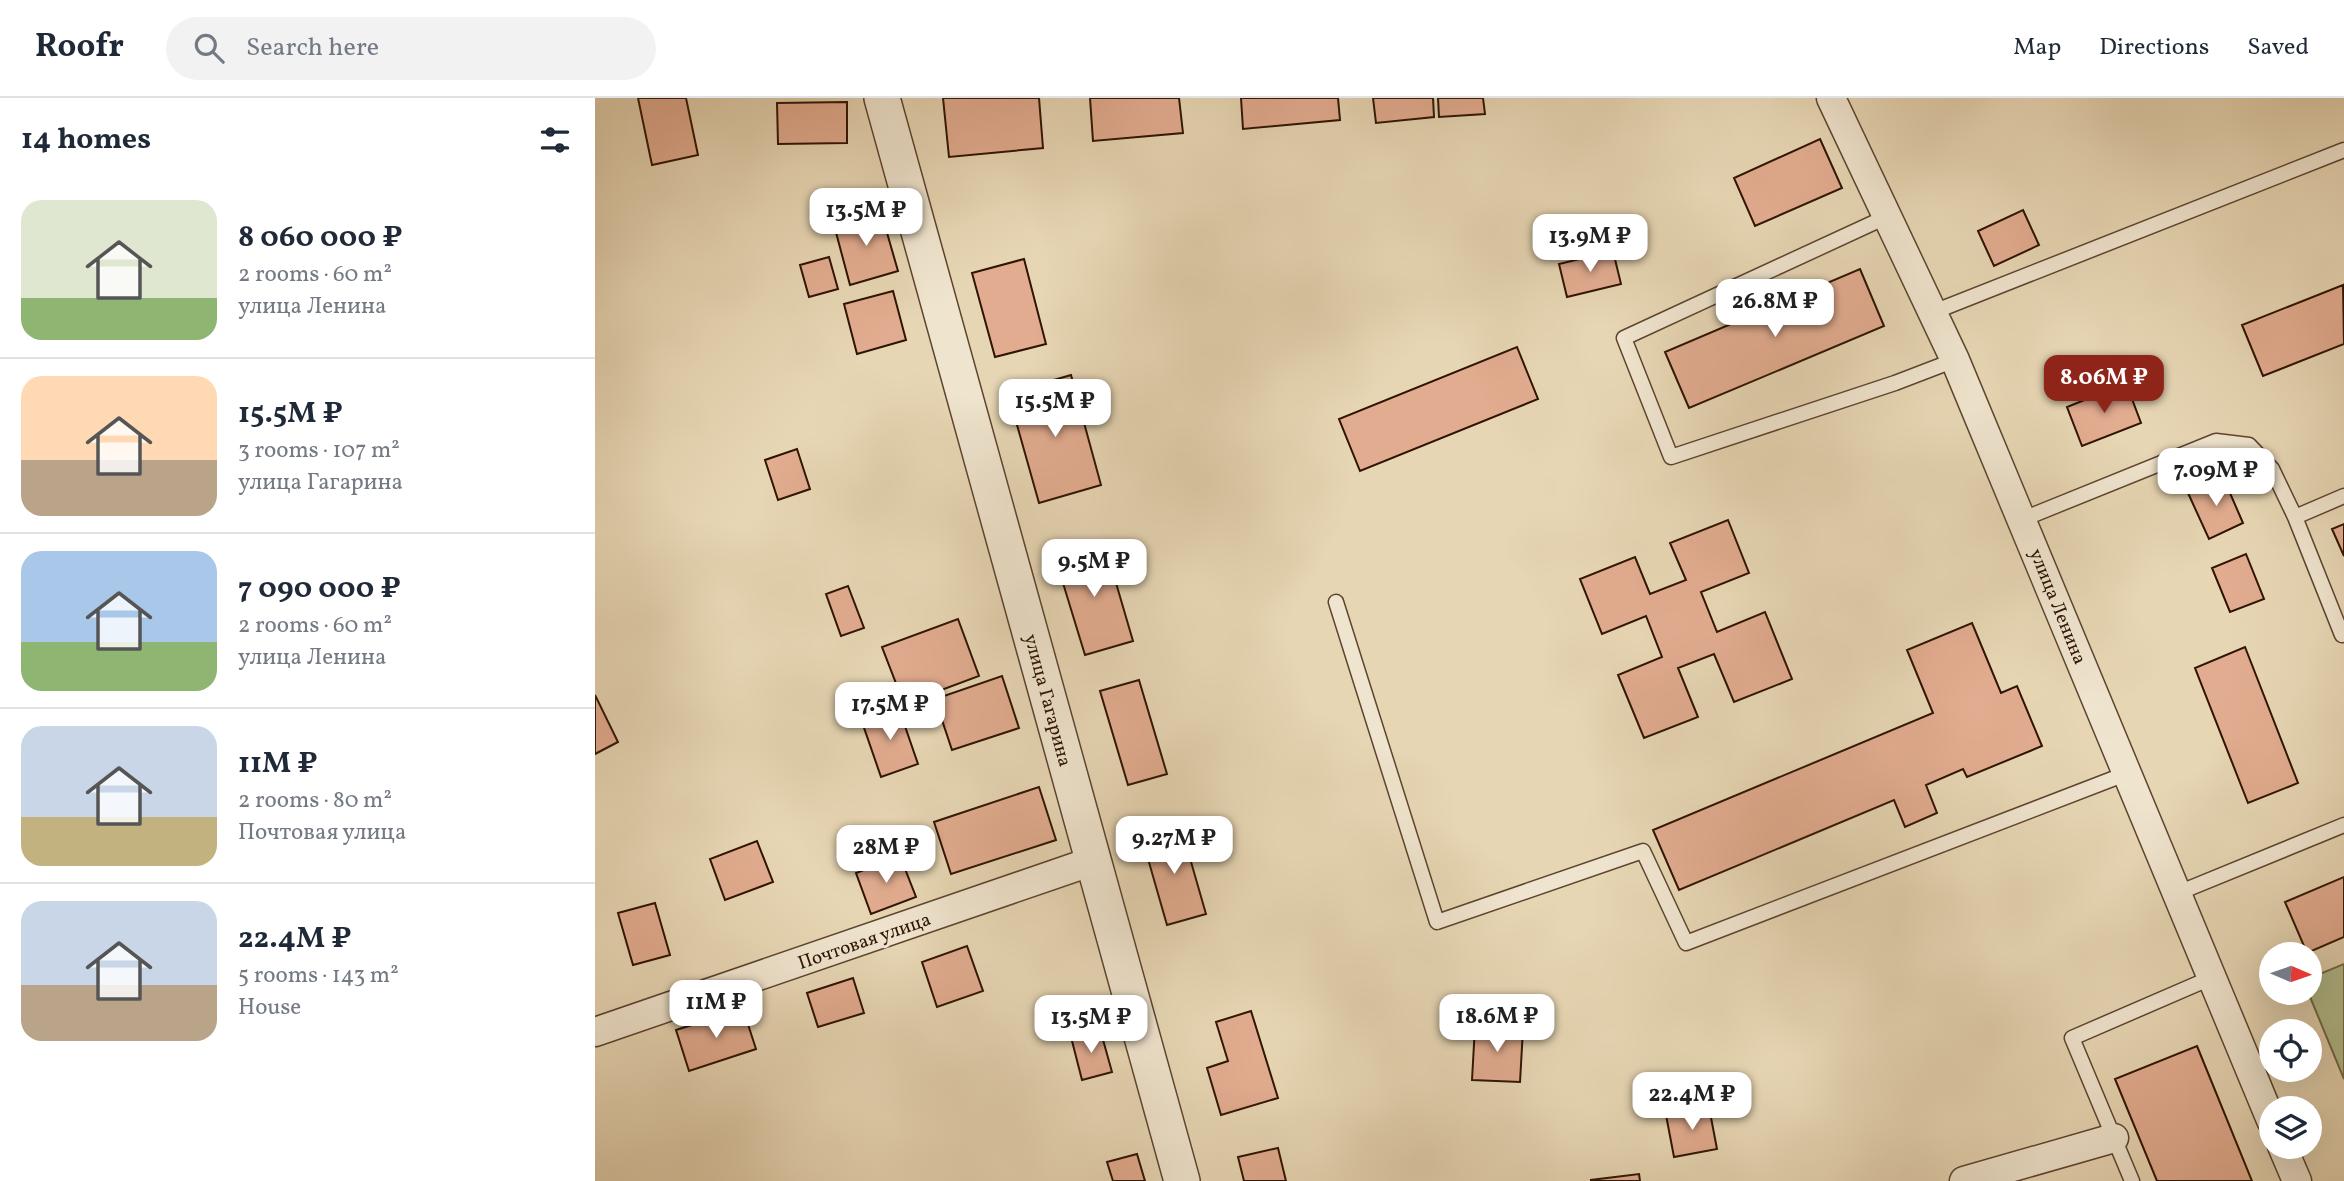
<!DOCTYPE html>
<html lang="en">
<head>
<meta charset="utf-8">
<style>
	body { margin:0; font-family:Vollkorn,serif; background:#f2f2f3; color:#1f2937; height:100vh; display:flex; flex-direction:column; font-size:26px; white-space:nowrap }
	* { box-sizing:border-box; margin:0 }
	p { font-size:23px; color:#747a83 }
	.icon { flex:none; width:38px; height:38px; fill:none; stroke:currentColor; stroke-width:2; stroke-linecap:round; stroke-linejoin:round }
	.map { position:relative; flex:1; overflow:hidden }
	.panel { display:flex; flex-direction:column; background:#fff; width:595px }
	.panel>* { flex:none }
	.needle { width:46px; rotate:92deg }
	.buttons { position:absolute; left:1664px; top:844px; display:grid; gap:14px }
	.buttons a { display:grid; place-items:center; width:63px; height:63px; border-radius:50%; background:#fff; box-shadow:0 7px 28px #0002; font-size:35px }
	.price { position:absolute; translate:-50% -60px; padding:0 16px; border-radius:14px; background:#fff; color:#222; font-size:23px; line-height:46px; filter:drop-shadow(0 2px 4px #0008) }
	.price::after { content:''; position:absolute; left:50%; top:42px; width:21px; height:16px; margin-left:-10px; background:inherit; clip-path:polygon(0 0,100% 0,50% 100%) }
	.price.selected { background:#8f2418; color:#fff }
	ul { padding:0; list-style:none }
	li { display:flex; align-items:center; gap:21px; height:175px; padding:0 21px }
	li+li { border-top:2px solid #e0e1e3 }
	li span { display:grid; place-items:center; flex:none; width:196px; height:140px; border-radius:21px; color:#555 }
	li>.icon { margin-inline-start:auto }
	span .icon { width:84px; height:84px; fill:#fffc; stroke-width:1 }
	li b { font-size:30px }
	h2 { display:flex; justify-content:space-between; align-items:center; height:84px; padding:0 21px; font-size:30px }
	header { display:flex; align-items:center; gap:42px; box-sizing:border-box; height:98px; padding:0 35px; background:#fff; border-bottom:2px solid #e0e1e3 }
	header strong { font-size:33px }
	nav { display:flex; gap:38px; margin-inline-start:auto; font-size:24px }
	.search { width:490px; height:63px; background:#f2f2f3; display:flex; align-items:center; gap:18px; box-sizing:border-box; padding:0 24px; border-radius:38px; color:#747a83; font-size:26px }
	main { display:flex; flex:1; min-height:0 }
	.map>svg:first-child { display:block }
	.green { fill:#b3be8f; stroke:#716949; stroke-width:2 }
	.building { fill:#e2ac90; stroke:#2f1403; stroke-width:2 }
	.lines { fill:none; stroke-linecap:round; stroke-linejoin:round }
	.service-casing { stroke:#5d442f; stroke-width:17 }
	.minor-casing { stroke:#5d442f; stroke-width:31 }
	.tertiary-casing { stroke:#5d442f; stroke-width:38 }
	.service { stroke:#efe4ce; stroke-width:14 }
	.minor { stroke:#efe4ce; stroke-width:28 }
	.tertiary { stroke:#efe4ce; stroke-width:35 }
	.labels { text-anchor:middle; stroke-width:6; stroke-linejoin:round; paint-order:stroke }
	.street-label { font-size:19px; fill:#2f1403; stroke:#efe4ce }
</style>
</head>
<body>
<header>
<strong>Roofr</strong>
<div class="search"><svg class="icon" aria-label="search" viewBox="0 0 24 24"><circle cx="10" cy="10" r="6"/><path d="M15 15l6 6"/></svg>Search here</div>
<nav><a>Map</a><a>Directions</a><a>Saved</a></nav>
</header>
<main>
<section class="panel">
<h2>14 homes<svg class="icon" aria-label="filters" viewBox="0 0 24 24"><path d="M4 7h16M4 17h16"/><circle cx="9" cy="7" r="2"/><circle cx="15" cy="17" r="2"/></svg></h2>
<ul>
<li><span style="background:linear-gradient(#dfe7d0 70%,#8fb573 0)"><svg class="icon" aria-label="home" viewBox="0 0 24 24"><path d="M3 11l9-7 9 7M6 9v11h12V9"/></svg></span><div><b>8 060 000 ₽</b><p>2 rooms · 60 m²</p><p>улица Ленина</p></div></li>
<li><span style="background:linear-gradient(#ffd9b3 60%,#b9a48a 0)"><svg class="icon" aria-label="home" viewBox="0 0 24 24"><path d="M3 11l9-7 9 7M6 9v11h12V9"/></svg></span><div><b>15.5M ₽</b><p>3 rooms · 107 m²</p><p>улица Гагарина</p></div></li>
<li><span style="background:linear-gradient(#a9c7e8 65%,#8fb573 0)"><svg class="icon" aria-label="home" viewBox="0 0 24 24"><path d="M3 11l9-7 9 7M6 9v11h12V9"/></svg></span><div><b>7 090 000 ₽</b><p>2 rooms · 60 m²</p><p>улица Ленина</p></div></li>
<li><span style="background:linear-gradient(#c9d6e8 65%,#c2b280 0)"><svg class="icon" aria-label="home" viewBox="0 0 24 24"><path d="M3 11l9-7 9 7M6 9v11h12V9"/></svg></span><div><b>11M ₽</b><p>2 rooms · 80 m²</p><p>Почтовая улица</p></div></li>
<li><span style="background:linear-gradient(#c9d6e8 60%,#b9a48a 0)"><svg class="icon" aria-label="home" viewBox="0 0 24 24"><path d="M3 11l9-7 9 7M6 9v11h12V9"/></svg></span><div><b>22.4M ₽</b><p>5 rooms · 143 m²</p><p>House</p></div></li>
</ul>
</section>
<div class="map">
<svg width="1749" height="1083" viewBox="0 0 1749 1083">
	<rect width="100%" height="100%" fill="#e7d6b4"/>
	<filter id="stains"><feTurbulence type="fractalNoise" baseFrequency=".00286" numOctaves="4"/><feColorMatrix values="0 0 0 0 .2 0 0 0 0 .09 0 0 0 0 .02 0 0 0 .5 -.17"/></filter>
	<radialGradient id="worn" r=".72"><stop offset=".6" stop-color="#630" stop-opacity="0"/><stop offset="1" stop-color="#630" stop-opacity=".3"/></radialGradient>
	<path class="green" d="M1749 866V981L1713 894 1715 880Z"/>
	<path class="building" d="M43 0H91L103 57 57 67Z
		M348 0H444L448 50 354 59Z
		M495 0H584L588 35 498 43Z
		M646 0H743L745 22 648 31Z
		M778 0H838L839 19 781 25Z
		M843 0H888L890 16 844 19Z
		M252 4V45L183 46 182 5Z
		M1225 41 1247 90 1160 128 1139 80Z
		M1428 112 1444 147 1399 168 1383 133Z
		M286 114 303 173 255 187 239 127Z
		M1018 153 1026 186 972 199 964 166Z
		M234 159 243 191 214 199 205 167Z
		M429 161 451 246 400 259 377 175Z
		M1265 171 1289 228 1094 310 1070 254Z
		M1748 187 1749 246 1668 278 1647 227Z
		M298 193 311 242 262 256 249 206Z
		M922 249 943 301 765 373 744 321Z
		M476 277 506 387 444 405 413 295Z
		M1531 285 1546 325 1487 348 1472 309Z
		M202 351 215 391 183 402 170 362Z
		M1628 379 1648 425 1614 441 1593 395Z
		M1133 422 1154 475 1106 494 1122 534 1170 514 1197 581 1139 604 1119 556 1083 570 1103 619 1049 640 1023 577 1067 559 1051 518 1007 536 985 481 1040 459 1055 496 1091 482 1075 445Z
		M1749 426V458L1737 431Z
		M509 444 538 543 490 557 460 459Z
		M1651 456 1669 501 1635 514 1617 470Z
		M253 488 269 530 246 538 231 496Z
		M363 521 384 578 309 606 287 549Z
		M1377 525 1406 595 1422 588 1447 648 1372 679 1368 671 1331 687 1342 715 1310 729 1299 702 1084 792 1058 732 1338 615 1312 552Z
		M1650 549 1703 685 1653 705 1600 570Z
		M407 578 424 630 357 652 340 601Z
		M544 582 572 676 533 687 505 593Z
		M0 597 23 644 0 656Z
		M303 608 323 666 286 679 266 621Z
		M444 689 461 742 356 776 339 724Z
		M586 729 611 816 572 827 547 740Z
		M162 743 178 784 130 802 115 761Z
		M305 758 321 799 276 816 261 775Z
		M1749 779V839L1712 855 1690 804Z
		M60 805 75 857 38 867 23 815Z
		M372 848 388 893 342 909 327 864Z
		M258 880 269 915 223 929 212 895Z
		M148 911 161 951 94 973 81 932Z
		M656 913 683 1000 626 1017 612 970 633 963 621 924Z
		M880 928 928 931 925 984 877 982Z
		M505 931 517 974 487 982 476 939Z
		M1602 948 1657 1083H1562L1520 981Z
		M1114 1009 1122 1051 1079 1059 1071 1017Z
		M683 1050 691 1083H649L643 1059Z
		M542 1056 550 1083H518L512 1064Z
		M1044 1076 1045 1083H996V1082Z"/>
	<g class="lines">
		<g class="service-casing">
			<path id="service" d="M1291 119 1029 240 1076 359 1300 285 1360 262
				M1336 215 1749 52
				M1700 419 1747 537 1749 536
				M1428 421 1621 343 1654 347 1677 371 1700 419 1749 398
				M741 504 842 824 1048 753 1091 845 1533 675
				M1583 795 1749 727
				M1537 1083 1477 940 1618 879"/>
		</g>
		<g class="minor-casing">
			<path id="minor" d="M1236 0 1360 262 1676 1022
				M0 934 498 763
				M1687 1048 1702 1083
				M1369 1083 1519 1040"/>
		</g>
		<g class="tertiary-casing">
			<path id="tertiary" d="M287 0 587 1083"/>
		</g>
		<use href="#service" class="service"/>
		<use href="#minor" class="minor"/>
		<use href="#tertiary" class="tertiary"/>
	</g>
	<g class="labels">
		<g class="street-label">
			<text transform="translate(1464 508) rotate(68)" y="7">улица Ленина</text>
			<text transform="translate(454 602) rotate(75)" y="7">улица Гагарина</text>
			<text transform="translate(269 842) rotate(-19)" y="7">Почтовая улица</text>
		</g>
	</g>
	<rect width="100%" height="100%" filter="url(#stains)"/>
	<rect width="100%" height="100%" fill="url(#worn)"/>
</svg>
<div class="buttons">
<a><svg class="needle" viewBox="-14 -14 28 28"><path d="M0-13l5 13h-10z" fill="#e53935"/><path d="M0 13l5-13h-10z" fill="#747a83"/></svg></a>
<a><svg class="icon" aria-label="locate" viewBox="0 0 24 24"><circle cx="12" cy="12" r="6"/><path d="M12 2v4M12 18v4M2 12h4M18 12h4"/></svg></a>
<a><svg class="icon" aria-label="layers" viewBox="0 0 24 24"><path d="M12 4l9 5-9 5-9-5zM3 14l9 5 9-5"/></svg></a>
</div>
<b class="price" style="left:271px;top:150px">13.5M ₽</b>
<b class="price" style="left:995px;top:176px">13.9M ₽</b>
<b class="price" style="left:1180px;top:241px">26.8M ₽</b>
<b class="price selected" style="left:1509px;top:317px">8.06M ₽</b>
<b class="price" style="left:460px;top:341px">15.5M ₽</b>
<b class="price" style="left:1621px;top:410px">7.09M ₽</b>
<b class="price" style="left:499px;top:501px">9.5M ₽</b>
<b class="price" style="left:295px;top:644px">17.5M ₽</b>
<b class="price" style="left:579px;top:778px">9.27M ₽</b>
<b class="price" style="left:291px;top:787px">28M ₽</b>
<b class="price" style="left:121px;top:942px">11M ₽</b>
<b class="price" style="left:902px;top:956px">18.6M ₽</b>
<b class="price" style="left:496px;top:957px">13.5M ₽</b>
<b class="price" style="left:1097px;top:1034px">22.4M ₽</b>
</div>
</main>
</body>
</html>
